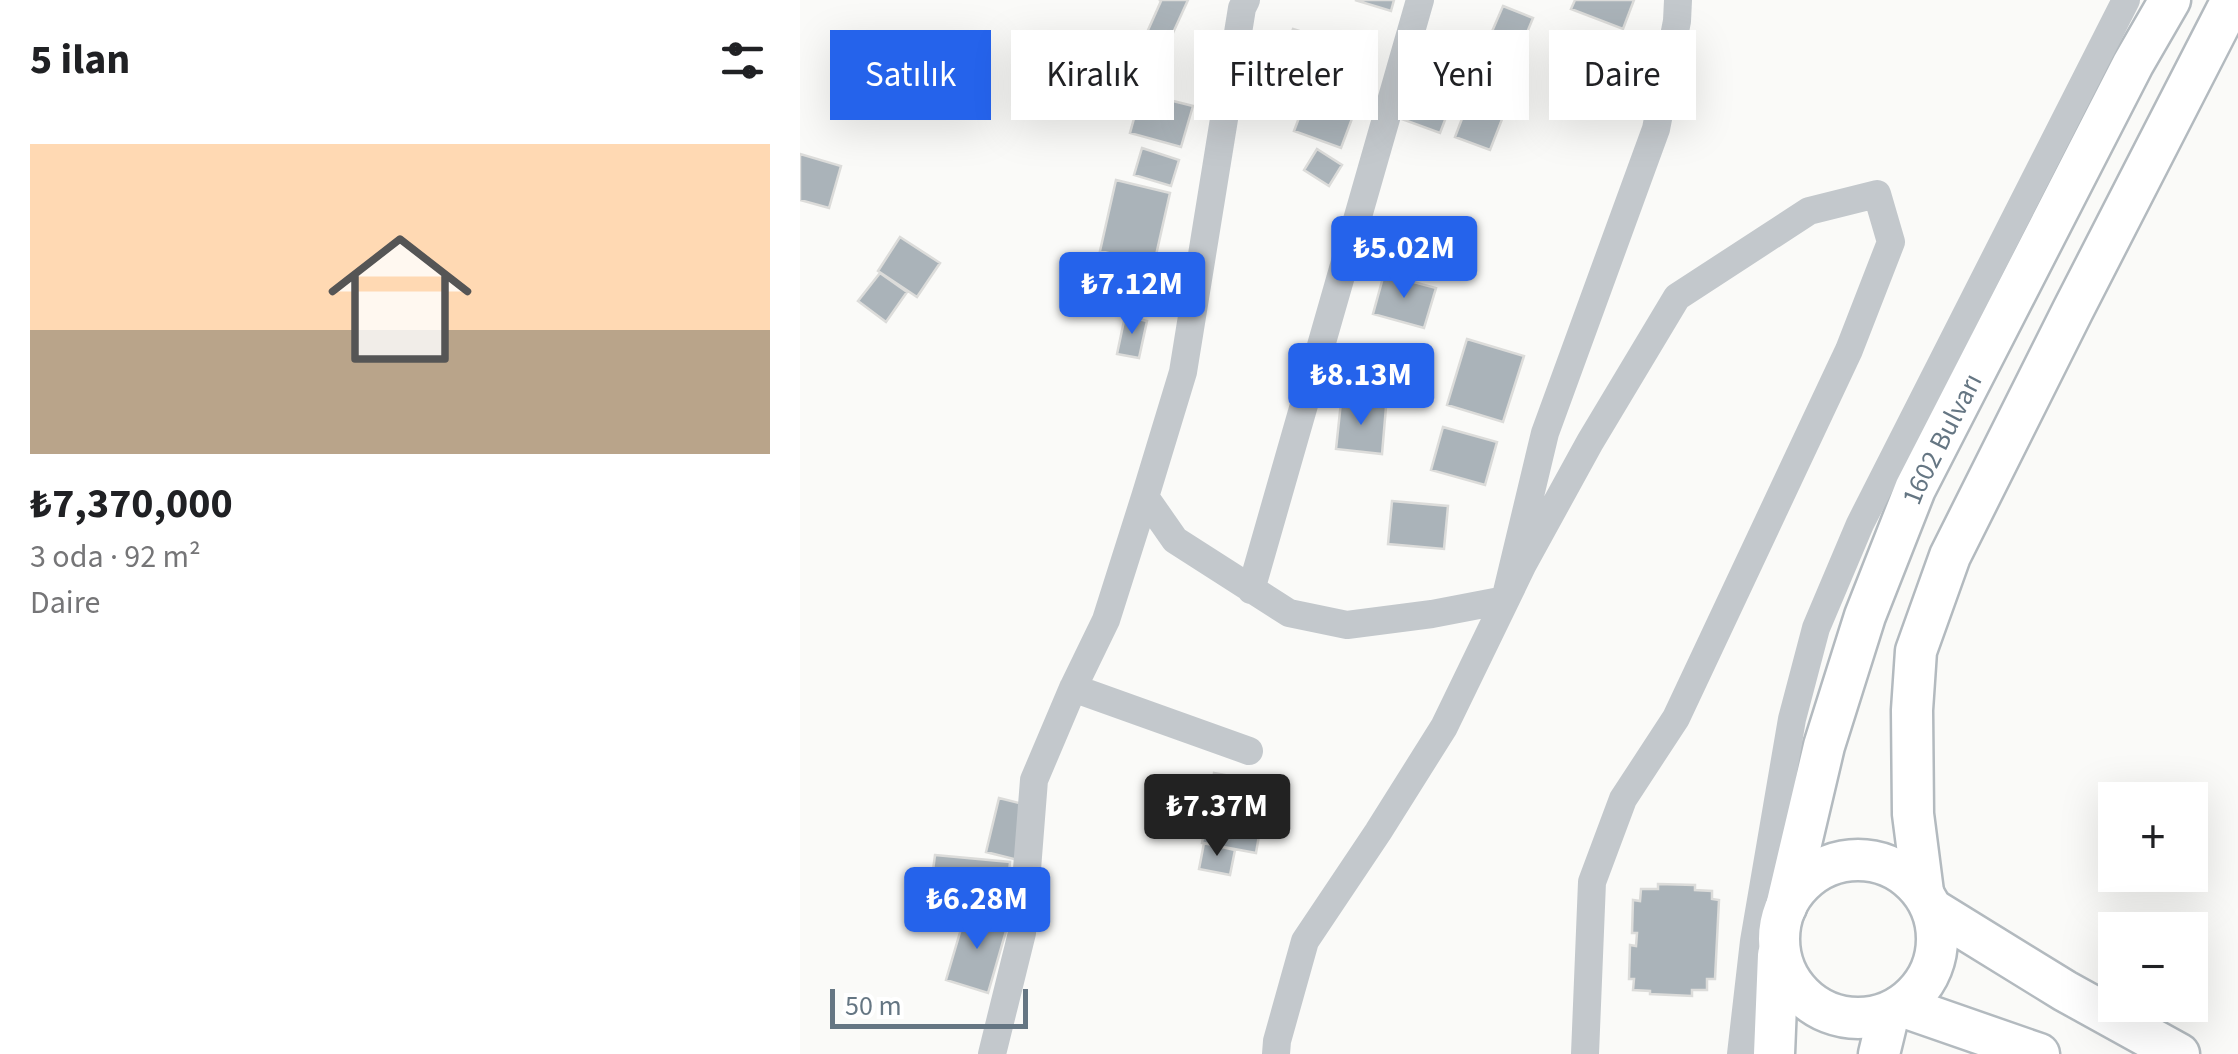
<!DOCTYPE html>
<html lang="tr">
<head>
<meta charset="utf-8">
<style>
	body { margin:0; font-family:"Source Sans 3",sans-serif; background:#f2f2f2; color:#202124; height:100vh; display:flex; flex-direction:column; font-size:38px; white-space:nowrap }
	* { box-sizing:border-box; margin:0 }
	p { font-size:32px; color:#757577 }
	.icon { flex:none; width:55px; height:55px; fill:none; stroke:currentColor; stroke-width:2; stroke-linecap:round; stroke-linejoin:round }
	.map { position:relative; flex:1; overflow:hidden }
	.side { display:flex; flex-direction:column; background:#fff; width:800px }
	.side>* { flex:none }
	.hud { position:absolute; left:30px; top:30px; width:950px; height:90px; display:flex; gap:20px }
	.tools { position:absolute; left:1298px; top:782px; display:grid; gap:20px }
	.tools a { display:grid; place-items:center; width:110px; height:110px; border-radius:0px; background:#fff; box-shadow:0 10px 40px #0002; font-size:50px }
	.scale { position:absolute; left:30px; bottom:25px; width:198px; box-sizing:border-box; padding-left:10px; border:5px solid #657683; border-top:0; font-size:28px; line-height:35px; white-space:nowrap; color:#657683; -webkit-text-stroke:8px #fff; paint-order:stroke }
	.price { position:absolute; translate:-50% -85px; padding:0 22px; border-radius:10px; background:#2563eb; color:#fff; font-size:32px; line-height:65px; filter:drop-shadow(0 2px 5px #0008) }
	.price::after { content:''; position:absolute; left:50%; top:60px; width:30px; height:22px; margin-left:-15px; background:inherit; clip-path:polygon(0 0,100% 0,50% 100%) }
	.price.selected { background:#222; color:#fff }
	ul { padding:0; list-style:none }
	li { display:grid; align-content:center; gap:20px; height:530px; padding:0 30px }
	li span { display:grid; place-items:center; height:310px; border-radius:0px; color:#555 }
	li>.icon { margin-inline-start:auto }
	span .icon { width:180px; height:180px; fill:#fffc; stroke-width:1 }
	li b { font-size:42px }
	h2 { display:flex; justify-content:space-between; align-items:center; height:120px; padding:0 30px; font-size:42px }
	.chip { padding:0 35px; border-radius:0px; background:#fff; box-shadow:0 10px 40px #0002; font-size:35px; line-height:90px }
	.chip.selected { background:#2563eb; color:#fff }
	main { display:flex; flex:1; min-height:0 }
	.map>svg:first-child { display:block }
	.building { fill:#aab3b9; stroke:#dcdcda; stroke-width:2.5 }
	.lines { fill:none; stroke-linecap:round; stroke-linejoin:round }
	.secondary-casing { stroke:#b3babf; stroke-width:45 }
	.street { stroke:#c3c8cc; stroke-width:28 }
	.secondary { stroke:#fff; stroke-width:40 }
	.labels { text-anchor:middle; stroke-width:10; stroke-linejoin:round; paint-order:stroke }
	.street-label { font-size:28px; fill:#657683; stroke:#fff }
</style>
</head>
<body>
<main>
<section class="side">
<h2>5 ilan<svg class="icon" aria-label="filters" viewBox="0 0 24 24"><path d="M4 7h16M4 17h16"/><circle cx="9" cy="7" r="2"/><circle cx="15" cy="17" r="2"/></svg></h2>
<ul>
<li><span style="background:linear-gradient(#ffd9b3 60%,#b9a48a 0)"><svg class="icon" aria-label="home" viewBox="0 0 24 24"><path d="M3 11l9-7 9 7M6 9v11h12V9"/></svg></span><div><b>₺7,370,000</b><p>3 oda · 92 m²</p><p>Daire</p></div></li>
</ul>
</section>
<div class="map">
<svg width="1438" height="1054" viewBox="0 0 1438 1054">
	<rect width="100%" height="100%" fill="#fafaf8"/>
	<path class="building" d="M359 0H388L362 57 340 48 361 1Z
		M555 0H594L591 11Z
		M775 0H834L823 29 771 9Z
		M703 6 733 18 715 62 684 50Z
		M493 29 534 42 517 94 476 80Z
		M767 36 806 48 790 99 751 87Z
		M618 69 659 84 640 133 599 118Z
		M673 90 708 104 690 150 655 137Z
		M341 93 393 106 381 147 330 133Z
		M506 99 553 116 541 148 494 131Z
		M342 148 379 160 371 186 334 175Z
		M517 149 542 165 529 186 504 170Z
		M0 154 41 166 29 208 0 200Z
		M316 180 370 193 354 264 300 251Z
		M100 237 140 263 117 297 78 271Z
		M80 273 107 292 86 322 58 301Z
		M339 274 359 278 355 299 334 295Z
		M584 274 636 288 624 328 573 314Z
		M325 316 347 321 339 358 317 354Z
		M667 339 724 356 703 422 647 405Z
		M541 402 586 407 582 454 536 449Z
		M643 427 697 442 685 485 631 470Z
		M592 501 648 506 644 549 588 544Z
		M414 773 468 783 456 853 402 843Z
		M199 798 231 806 218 860 186 852Z
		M404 843 435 850 430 875 399 869Z
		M135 855 210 862 207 894 131 886Z
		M858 884 895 885V890L912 891V899L919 900 915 979H907V990H892V996L850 994V991L833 990 834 979H829L830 945 836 946 837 933H832L833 900 840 901 841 889H858Z
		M166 912 208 924 188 993 146 980Z"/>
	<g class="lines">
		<g class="secondary-casing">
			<g id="secondary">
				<circle cx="1058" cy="939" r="79"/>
				<path d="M1123 892 1113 814 1112 710 1116 651 1150 556 1273 310 1432 0"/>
				<path id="s1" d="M986 907 1024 746 1065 616 1115 489 1333 64 1370 0"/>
				<path d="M1132 909 1265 991 1379 1054"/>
				<path d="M1101 1006 1239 1054"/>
				<path d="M974 1054 978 955"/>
				<path d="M1079 1054 1089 1013"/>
			</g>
		</g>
		<path class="street" d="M446 0 442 8 383 372 345 497 375 540 489 613 547 625 632 614 705 600 745 433 856 129 877 21 878 0
			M451 590 620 0
			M273 688 449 751
			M192 1054 222 933 234 780 273 688 306 620 345 497
			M476 1054 477 1041 505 941 578 832 644 727 723 564 790 442 877 297 1009 211 1077 194 1091 242 1049 350 876 718 823 799 792 882 785 1054
			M941 1054 954 941 992 719 1016 628 1060 524 1326 0"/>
		<use href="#secondary" class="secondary"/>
	</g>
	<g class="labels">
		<g class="street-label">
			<text dy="10" stroke="none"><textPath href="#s1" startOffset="495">1602 Bulvarı</textPath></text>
		</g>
	</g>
</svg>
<div class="tools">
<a>+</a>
<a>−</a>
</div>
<div class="scale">50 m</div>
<b class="price" style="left:604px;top:301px">₺5.02M</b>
<b class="price" style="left:332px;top:337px">₺7.12M</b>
<b class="price" style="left:561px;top:428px">₺8.13M</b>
<b class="price selected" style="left:417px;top:859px">₺7.37M</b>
<b class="price" style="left:177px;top:952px">₺6.28M</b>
<div class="hud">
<a class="chip selected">Satılık</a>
<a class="chip">Kiralık</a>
<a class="chip">Filtreler</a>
<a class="chip">Yeni</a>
<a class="chip">Daire</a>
</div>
</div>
</main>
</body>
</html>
